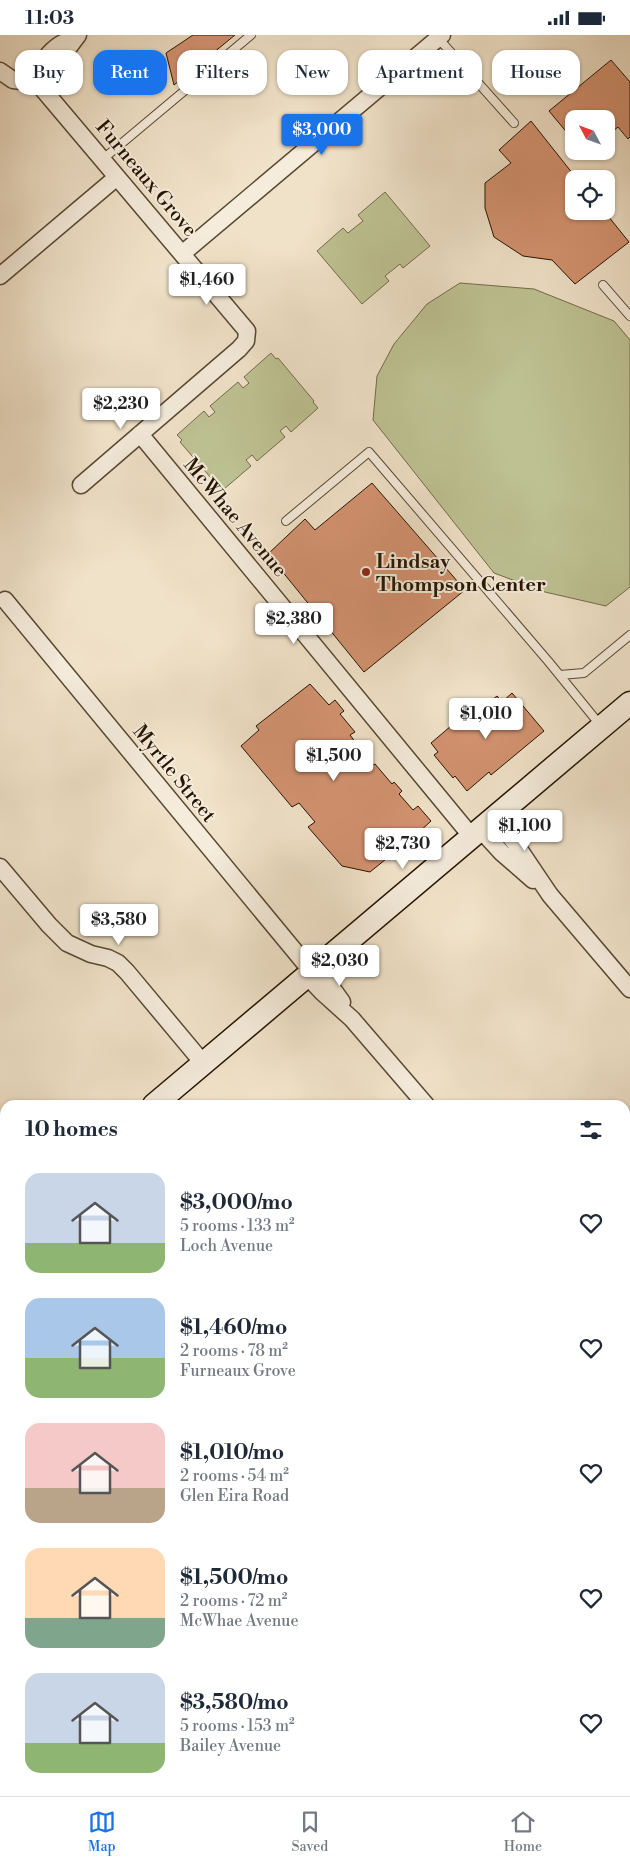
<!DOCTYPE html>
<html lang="en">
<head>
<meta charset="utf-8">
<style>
	body { margin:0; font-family:"Libre Bodoni",serif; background:#f2f2f3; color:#1f2937; height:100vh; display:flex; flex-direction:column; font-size:19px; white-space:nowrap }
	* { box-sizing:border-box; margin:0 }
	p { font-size:16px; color:#747a83 }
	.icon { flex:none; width:28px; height:28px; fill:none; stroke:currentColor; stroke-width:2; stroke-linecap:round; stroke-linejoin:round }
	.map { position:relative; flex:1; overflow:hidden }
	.panel { position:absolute; left:0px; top:1065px; width:630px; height:696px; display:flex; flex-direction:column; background:#fff; border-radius:15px 15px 0 0; box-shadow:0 1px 4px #0004 }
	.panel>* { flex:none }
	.hud { position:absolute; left:15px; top:15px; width:600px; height:45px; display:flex; gap:10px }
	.needle { width:32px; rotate:311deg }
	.tools { position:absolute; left:565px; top:75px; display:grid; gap:10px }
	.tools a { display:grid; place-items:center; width:50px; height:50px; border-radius:10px; background:#fff; box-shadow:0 1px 4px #0004; font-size:25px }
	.price { position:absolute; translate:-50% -42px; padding:0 11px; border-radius:5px; background:#fff; color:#222; font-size:16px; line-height:32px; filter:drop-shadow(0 1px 2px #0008) }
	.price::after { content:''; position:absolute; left:50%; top:30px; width:15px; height:11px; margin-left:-8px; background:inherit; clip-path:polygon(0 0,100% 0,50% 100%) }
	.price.current { background:#1a73e8; color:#fff }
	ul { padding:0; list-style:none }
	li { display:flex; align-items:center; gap:15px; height:125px; padding:0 25px }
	li span { display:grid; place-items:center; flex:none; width:140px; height:100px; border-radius:15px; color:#555 }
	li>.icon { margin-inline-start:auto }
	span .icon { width:60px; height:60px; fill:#fffc; stroke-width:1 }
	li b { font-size:21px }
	h2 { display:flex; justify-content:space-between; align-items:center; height:60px; padding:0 25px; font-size:21px }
	.chip { padding:0 18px; border-radius:15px; background:#fff; box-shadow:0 1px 4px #0004; font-size:18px; line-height:45px }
	.chip.current { background:#1a73e8; color:#fff }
	.status { display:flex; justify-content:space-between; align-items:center; height:35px; padding:0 25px; background:#fff; direction:ltr }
	.status svg { height:14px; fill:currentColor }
	.dock { display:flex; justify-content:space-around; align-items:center; height:70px; border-top:1px solid #e0e1e3; background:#fff; font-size:14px; color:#747a83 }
	.dock a { display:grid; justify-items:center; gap:2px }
	.dock .current { color:#1a73e8 }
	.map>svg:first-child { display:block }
	.green { fill:#bec293; stroke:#716b4a }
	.building { fill:#d39270; stroke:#241400 }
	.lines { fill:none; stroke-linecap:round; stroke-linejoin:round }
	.service-casing { stroke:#574832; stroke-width:10 }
	.minor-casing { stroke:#574832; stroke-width:19 }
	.secondary-casing { stroke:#241400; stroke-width:25 }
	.primary-casing { stroke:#241400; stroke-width:28 }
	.path { stroke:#241400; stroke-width:3; stroke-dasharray:1 2.5; stroke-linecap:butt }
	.service { stroke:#f5ecdc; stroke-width:8 }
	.minor { stroke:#f5ecdc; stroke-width:16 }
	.secondary { stroke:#f5ecdc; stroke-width:22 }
	.primary { stroke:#e8c184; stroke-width:25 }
	.poi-dot { fill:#8f2418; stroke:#f5ecdc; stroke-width:2 }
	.labels { text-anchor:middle; stroke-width:4; stroke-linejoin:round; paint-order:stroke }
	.street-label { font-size:20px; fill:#241400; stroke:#f5ecdc }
	.poi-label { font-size:20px; font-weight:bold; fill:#241400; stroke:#f5ecdc; text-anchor:start }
</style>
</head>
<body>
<div class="status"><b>11:03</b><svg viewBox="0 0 49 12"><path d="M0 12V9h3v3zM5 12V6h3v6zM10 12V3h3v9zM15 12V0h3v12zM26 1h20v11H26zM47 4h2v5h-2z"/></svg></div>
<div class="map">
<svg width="630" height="1761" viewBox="0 0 630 1761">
	<rect width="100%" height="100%" fill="#f0e2c9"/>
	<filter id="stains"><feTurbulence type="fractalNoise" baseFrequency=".004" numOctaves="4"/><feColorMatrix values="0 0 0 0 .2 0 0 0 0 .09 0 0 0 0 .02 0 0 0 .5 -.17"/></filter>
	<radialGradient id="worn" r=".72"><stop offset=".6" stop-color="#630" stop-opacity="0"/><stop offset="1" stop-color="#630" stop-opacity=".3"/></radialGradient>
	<path class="green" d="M385 157 430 211 403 233 400 229 385 241 389 246 362 269 317 216 343 193 348 198 363 186 358 180Z
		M460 248 534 254 614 286 630 305V552L606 571 545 557 494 538 373 385 377 341 394 309 427 269Z
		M271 318 276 324 278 323 314 366 313 367 318 373 291 397 286 391 280 396 285 402 257 426 252 420 246 425 251 431 224 454 219 449 217 450 180 407 182 405 177 400 204 376 209 382 215 377 210 371 238 347 243 353 249 348 244 342Z
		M625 1328 630 1334V1761H243L239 1756H625Z"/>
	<path class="building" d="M193 0H235L174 50 166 18Z
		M611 25 630 47V102L628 104 618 92 606 102V84H574V106L549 76Z
		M531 86 577 144H574V176H604L629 207 575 249 552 225 523 221 494 202 485 173V148L511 128 499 115Z
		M372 448 465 555 364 637 268 519 305 484 315 495Z
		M310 649 329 670 335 665 344 676 340 679 355 697 350 700 370 727 373 730 375 729 392 749 394 747 402 756 399 759 413 775 418 771 431 786 405 810 407 813 395 824 391 820 370 837 342 831 308 792 315 787 299 768 292 772 241 711 259 695 256 691Z
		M512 658 544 696 491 740 489 737 467 756 455 741 453 743 434 720 438 717 431 708 471 674 475 679 497 661 502 667Z
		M0 1560 3 1563 5 1562V1573L0 1577Z
		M5 1573V1595L0 1599V1577Z
		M3 1663 5 1666V1689L0 1683V1665Z
		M0 1696 5 1702V1731L0 1736Z
		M61 1756H74L68 1761H65Z
		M97 1756H125L128 1760 91 1761Z
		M127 1756H140L134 1761H131Z
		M155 1756H167L171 1761H149Z"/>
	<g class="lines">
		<g class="service-casing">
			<path id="service" d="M438 3 514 88
				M103 124 251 0
				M603 250 630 281
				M286 486 369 417 548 626 601 691
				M560 640 584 638 630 600
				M1 1350 5 1346"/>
		</g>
		<g class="minor-casing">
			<path id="minor" d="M0 36 13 45 32 47 41 52 247 296 246 306 239 314 81 450
				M30 47C41 30 50 11 70 5
				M45 56 63 20 78 0
				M183 218 442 0
				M0 241 117 142
				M140 399 472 802
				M5 565 312 937
				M495 782 515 808 550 860 630 954
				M480 794 502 818 533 845
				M0 832 49 890 67 908 91 919 108 923 118 928 127 937 203 1028
				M317 932 342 967
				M307 941 322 957 352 984 426 1070
				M0 1156 5 1162
				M625 1304 630 1310
				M0 1630 5 1626"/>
		</g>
		<g class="secondary-casing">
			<path id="secondary" d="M154 1070 630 668
				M0 1199 5 1195"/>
		</g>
		<g class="primary-casing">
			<path id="primary" d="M0 1514 5 1520
				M205 1756 209 1761"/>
		</g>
		<path class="path" d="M625 1440 630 1446
			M625 1496 628 1502 625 1517
			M625 1532 630 1533
			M625 1614 630 1621
			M625 1714H630
			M625 1748C629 1742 627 1737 630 1731
			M280 1756 282 1761
			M539 1756V1761
			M612 1761 616 1756"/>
		<use href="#service" class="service"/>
		<use href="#minor" class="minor"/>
		<use href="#secondary" class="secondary"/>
		<use href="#primary" class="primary"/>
	</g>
	<circle class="poi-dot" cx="366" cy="537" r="5"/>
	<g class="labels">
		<g class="street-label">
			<text transform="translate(147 143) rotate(50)" y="7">Furneaux Grove</text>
			<text transform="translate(236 482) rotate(50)" y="7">McWhae Avenue</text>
			<text transform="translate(175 738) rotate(51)" y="7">Myrtle Street</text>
		</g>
		<g class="poi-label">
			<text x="376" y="533">Lindsay<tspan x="376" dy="23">Thompson Center</tspan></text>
		</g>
	</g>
	<rect width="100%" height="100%" filter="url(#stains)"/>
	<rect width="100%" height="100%" fill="url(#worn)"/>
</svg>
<div class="tools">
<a><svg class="needle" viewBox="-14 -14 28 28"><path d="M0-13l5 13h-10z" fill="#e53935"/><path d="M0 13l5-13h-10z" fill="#747a83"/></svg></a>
<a><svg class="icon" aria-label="locate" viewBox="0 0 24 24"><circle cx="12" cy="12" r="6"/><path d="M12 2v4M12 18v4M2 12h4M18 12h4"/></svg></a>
</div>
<b class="price current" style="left:322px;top:121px">$3,000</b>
<b class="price" style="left:207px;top:271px">$1,460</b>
<b class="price" style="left:121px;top:395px">$2,230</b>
<b class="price" style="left:294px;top:610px">$2,380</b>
<b class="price" style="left:486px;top:705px">$1,010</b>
<b class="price" style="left:334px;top:747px">$1,500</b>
<b class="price" style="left:525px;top:817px">$1,100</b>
<b class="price" style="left:403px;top:835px">$2,730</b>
<b class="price" style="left:119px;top:911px">$3,580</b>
<b class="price" style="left:340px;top:952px">$2,030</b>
<div class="hud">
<a class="chip">Buy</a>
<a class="chip current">Rent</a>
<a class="chip">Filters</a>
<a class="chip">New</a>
<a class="chip">Apartment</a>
<a class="chip">House</a>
</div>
<section class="panel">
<h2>10 homes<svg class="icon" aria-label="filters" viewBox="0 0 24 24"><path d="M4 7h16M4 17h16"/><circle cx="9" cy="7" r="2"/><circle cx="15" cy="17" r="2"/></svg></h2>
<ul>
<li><span style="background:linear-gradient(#c9d6e8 70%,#8fb573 0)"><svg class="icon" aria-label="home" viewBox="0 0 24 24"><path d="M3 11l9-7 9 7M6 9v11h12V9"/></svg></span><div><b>$3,000/mo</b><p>5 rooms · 133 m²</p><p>Loch Avenue</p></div><svg class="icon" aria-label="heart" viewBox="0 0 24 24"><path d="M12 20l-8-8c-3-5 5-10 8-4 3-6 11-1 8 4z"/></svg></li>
<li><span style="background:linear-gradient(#a9c7e8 60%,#8fb573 0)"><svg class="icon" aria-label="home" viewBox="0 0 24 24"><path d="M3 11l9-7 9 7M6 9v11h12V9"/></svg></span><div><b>$1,460/mo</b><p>2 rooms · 78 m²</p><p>Furneaux Grove</p></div><svg class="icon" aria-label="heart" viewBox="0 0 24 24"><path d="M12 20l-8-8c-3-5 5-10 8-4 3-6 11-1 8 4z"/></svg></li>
<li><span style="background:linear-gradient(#f6c9c9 65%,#b9a48a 0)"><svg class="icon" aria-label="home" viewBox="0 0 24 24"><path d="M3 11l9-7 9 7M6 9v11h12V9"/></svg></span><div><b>$1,010/mo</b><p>2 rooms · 54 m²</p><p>Glen Eira Road</p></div><svg class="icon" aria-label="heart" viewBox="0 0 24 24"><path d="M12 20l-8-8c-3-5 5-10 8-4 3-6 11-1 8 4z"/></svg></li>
<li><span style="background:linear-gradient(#ffd9b3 70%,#7fa58c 0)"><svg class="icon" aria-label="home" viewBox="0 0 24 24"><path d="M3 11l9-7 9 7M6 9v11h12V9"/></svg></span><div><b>$1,500/mo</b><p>2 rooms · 72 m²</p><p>McWhae Avenue</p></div><svg class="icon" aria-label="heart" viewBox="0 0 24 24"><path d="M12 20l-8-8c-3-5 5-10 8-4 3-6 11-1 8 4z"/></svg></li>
<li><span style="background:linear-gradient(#c9d6e8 70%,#8fb573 0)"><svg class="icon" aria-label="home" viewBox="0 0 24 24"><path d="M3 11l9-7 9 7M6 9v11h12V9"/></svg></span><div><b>$3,580/mo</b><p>5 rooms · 153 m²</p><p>Bailey Avenue</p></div><svg class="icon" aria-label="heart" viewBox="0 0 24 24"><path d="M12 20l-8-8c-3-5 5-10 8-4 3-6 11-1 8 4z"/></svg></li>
</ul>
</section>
</div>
<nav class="dock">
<a class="current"><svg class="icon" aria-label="map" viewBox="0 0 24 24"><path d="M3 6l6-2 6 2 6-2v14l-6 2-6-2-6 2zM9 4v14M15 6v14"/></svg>Map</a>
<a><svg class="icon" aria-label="saved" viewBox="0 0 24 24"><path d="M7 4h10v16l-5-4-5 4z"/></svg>Saved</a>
<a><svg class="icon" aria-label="home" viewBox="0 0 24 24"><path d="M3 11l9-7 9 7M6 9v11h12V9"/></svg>Home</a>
</nav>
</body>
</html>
